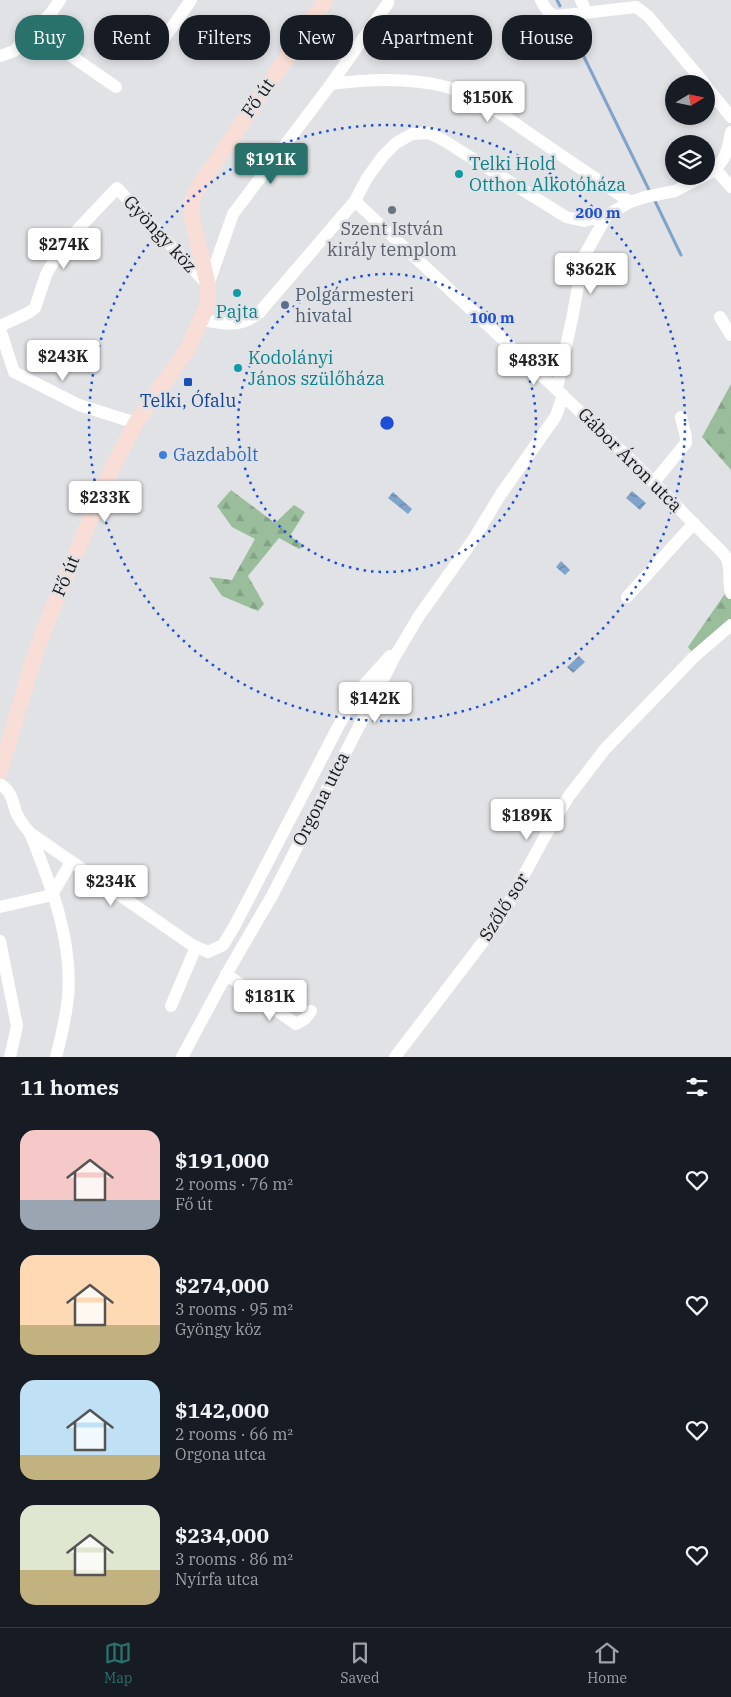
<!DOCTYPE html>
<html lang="en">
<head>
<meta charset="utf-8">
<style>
	body { margin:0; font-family:"IBM Plex Serif",serif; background:#242831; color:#f1f3f6; height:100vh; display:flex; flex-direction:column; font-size:19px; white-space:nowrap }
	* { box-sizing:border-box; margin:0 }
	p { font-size:16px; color:#9ea1a6 }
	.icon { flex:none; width:28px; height:28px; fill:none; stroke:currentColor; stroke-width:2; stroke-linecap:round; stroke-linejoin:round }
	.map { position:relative; height:1057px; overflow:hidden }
	.sheet { display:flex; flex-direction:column; background:#171b24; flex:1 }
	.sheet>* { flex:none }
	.guide { position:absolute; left:15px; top:15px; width:701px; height:45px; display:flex; gap:10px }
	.needle { width:32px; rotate:80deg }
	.controls { position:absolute; left:665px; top:75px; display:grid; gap:10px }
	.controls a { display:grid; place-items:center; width:50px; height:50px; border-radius:50%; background:#171b24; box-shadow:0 2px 8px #0003; font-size:25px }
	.price { position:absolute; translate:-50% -42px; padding:0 11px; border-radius:5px; background:#fff; color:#222; font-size:16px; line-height:32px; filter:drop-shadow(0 1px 2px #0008) }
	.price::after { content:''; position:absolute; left:50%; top:30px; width:15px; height:11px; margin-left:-8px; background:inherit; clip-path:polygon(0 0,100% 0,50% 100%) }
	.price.active { background:#29726c; color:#fff }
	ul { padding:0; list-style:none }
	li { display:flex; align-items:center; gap:15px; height:125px; padding:0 20px }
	li span { display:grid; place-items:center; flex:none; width:140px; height:100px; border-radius:15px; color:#555 }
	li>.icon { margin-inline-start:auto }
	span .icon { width:60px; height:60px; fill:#fffc; stroke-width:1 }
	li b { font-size:21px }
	h2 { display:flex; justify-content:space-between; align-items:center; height:60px; padding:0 20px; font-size:21px }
	.tag { padding:0 18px; border-radius:20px; background:#171b24; box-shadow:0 2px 8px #0003; font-size:18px; line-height:45px }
	.tag.active { background:#29726c; color:#fff }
	.menu { display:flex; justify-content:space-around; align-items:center; height:70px; border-top:1px solid #363941; background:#171b24; font-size:14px; color:#9ea1a6 }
	.menu a { display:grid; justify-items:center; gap:2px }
	.menu .active { color:#29726c }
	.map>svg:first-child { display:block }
	.forest { fill:url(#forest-firs) }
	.water { fill:url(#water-waves) }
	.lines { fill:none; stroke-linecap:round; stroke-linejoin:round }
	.stream { stroke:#80a3cb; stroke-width:3 }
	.minor { stroke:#fff; stroke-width:12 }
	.major { stroke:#f8ded6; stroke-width:16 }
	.ring { fill:none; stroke:#1d4ed8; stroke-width:2.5; stroke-dasharray:2.5 5 }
	.culture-dot { fill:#0f9aa8; stroke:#e1e2e5; stroke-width:2 }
	.worship-dot { fill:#6b7280; stroke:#e1e2e5; stroke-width:2 }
	.service-dot { fill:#5c6f8a; stroke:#e1e2e5; stroke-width:2 }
	.transit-dot { fill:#1a4fb4; stroke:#e1e2e5; stroke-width:2 }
	.shop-dot { fill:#3f7fe0; stroke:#e1e2e5; stroke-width:2 }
	.labels { text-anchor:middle; stroke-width:5; stroke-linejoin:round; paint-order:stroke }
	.street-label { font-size:18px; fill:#19191a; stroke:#e1e2e5 }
	.culture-label { font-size:18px; fill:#0d838f; stroke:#e1e2e5; text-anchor:start }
	.worship-label { font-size:18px; fill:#5b616d; stroke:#e1e2e5 }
	.service-label { font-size:18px; fill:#4e5e75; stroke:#e1e2e5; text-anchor:start }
	.transit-label { font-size:18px; fill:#164399; stroke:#e1e2e5 }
	.shop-label { font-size:18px; fill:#366cbe; stroke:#e1e2e5; text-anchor:start }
	.centre { fill:#1d4ed8; stroke:#e1e2e5; stroke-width:2.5 }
	.ring-label { font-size:15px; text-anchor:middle; font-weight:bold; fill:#1d4ed8; stroke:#e1e2e5; stroke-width:5; stroke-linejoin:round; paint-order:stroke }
</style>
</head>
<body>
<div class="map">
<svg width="731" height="1057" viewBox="0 0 731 1057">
	<defs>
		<pattern id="forest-firs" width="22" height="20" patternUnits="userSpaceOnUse" patternTransform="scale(1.25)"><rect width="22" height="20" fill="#9abe9c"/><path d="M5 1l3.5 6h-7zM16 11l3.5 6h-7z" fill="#84a386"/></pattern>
		<pattern id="water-waves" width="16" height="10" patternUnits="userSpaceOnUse" patternTransform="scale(1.25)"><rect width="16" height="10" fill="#80a3cb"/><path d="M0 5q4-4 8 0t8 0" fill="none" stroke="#6884a4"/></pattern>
	</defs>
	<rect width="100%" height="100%" fill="#e1e2e5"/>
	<path class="forest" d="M731 384V470L702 437Z
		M231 490 275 523 294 505 305 512 290 536 305 546 299 549 279 538 248 576 264 604 258 611 222 596 209 577 232 580 255 539 232 527 217 506Z
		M731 585V625L695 656 688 647Z"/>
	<path class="water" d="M632 491 646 503 640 510 626 498Z
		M393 492 412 509 408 514 388 498Z
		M561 561 570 570 565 575 556 567Z
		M579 656 585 662 573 673 567 667Z"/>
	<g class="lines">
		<path class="stream" d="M557 0 560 6
			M565 18 650 192
			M654 199 681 255"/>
		<path class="minor" d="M541 0C545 8 548 14 557 16L636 7 648 16 705 84
			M581 0 586 12
			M34 30 116 87
			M165 37 191 0
			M0 56 14 51 51 13 60 0
			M331 84C369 79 409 77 447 87 481 97 511 121 539 140 569 161 600 181 630 202
			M706 86 731 117
			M716 170 731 187
			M706 175C724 166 728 151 731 132
			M355 201C446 287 539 372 629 458 655 483 679 509 704 534 711 542 722 550 727 559 731 570 728 581 731 593
			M720 317 731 335
			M201 320C226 323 238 329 259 313L355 201 367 178 383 156 396 143 412 134 429 133 443 140 566 217 584 221 607 215
			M0 326 28 313 35 308 46 275 62 246 117 188 208 285 233 214 331 84 388 3V0
			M0 329 14 372 79 405 136 423
			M557 388 573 314 583 258 607 215 630 202 645 197 675 191 704 176
			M654 482 686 443V437L681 417
			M627 597 694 523
			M0 784C12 792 12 800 16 812 19 820 25 827 30 833L192 945 208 952 223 945 234 927 351 702 361 688 390 656
			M30 833C51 885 73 940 68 997 66 1017 61 1038 56 1057
			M0 907 48 896 53 893 71 862
			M0 941 17 1026 10 1057
			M226 974 296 1024 305 1019 311 1011
			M171 1006 196 947
			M182 1057 231 966 272 896 395 656 419 616 473 540 501 494 556 416 563 395
			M395 1057 499 921 544 838 569 796 605 749 695 656 731 625"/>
		<path class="major" d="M0 771 36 651 51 612 113 466 136 423 188 348 208 304V285L192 218 191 203 197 189 326 0"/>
	</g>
	<g class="ring">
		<circle cx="387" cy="423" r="149"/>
		<circle cx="387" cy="423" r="298"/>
	</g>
	<g class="culture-dot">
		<circle cx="459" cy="174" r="5"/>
		<circle cx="237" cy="293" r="5"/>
		<circle cx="238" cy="368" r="5"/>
	</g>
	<circle class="worship-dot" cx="392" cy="210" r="5"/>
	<circle class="service-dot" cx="285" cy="305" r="5"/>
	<rect class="transit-dot" x="183" y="377" width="10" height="10" rx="2.5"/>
	<circle class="shop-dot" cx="163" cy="455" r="5"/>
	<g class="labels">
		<g class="street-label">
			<text transform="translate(258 98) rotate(-55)" y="6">Fő út</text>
			<text transform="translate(160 234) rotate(47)" y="6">Gyöngy köz</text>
			<text transform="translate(630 460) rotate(45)" y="6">Gábor Áron utca</text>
			<text transform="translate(66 576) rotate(-67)" y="6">Fő út</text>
			<text transform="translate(321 799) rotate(-63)" y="6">Orgona utca</text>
			<text transform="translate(504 907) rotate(-58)" y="6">Szőlő sor</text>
		</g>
		<g class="culture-label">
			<text x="469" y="170">Telki Hold<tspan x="469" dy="21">Otthon Alkotóháza</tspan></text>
			<text x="237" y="318" text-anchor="middle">Pajta</text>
			<text x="248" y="364">Kodolányi<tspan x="248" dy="21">János szülőháza</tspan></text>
		</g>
		<g class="worship-label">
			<text x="392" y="235">Szent István<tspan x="392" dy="21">király templom</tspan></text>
		</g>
		<g class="service-label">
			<text x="295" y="301">Polgármesteri<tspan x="295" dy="21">hivatal</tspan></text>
		</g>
		<g class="transit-label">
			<text x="188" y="407">Telki, Ófalu</text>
		</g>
		<g class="shop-label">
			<text x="173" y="461">Gazdabolt</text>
		</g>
	</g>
	<circle cx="387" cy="423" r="8" class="centre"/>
	<g class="ring-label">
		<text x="598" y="218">200 m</text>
		<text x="492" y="323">100 m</text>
	</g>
</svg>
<div class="controls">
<a><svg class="needle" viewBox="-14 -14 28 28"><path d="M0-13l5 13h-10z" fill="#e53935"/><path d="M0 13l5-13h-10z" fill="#9ea1a6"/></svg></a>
<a><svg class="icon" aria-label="layers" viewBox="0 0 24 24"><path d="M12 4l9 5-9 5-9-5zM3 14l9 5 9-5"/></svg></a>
</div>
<b class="price" style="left:488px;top:123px">$150K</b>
<b class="price active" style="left:271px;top:185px">$191K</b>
<b class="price" style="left:64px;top:270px">$274K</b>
<b class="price" style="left:591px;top:295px">$362K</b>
<b class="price" style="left:63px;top:382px">$243K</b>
<b class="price" style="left:534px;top:386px">$483K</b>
<b class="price" style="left:105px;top:523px">$233K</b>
<b class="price" style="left:375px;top:724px">$142K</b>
<b class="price" style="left:527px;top:841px">$189K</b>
<b class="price" style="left:111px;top:907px">$234K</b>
<b class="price" style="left:270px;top:1022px">$181K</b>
<div class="guide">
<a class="tag active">Buy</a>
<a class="tag">Rent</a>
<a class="tag">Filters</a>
<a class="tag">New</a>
<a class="tag">Apartment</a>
<a class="tag">House</a>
</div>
</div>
<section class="sheet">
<h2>11 homes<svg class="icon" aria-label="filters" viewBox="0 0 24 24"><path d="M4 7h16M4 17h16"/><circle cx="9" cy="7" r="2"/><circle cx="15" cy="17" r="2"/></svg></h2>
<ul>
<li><span style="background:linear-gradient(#f6c9c9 70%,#9aa5b1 0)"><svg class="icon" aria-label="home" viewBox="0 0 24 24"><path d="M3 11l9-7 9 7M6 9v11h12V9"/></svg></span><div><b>$191,000</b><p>2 rooms · 76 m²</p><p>Fő út</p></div><svg class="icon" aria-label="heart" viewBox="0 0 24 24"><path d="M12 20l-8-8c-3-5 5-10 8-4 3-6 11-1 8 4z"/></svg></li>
<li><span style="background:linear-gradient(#ffd9b3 70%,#c2b280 0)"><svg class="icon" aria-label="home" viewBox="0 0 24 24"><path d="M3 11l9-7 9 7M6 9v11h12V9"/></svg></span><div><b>$274,000</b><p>3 rooms · 95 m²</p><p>Gyöngy köz</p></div><svg class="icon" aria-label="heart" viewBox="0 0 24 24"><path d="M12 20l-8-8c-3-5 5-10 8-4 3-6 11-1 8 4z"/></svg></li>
<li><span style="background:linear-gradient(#bfe0f5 75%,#c2b280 0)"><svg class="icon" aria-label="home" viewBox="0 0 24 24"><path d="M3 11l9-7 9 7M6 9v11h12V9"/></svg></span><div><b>$142,000</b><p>2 rooms · 66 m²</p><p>Orgona utca</p></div><svg class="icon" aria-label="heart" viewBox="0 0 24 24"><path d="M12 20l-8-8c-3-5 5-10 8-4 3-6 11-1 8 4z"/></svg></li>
<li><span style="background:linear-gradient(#dfe7d0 65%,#c2b280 0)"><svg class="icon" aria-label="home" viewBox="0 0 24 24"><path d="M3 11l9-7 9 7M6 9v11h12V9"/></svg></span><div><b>$234,000</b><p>3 rooms · 86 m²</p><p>Nyírfa utca</p></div><svg class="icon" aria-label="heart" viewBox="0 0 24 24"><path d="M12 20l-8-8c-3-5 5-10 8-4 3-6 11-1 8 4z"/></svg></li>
</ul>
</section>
<nav class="menu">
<a class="active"><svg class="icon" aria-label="map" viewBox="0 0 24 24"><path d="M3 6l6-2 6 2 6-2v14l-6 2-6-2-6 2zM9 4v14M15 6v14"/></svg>Map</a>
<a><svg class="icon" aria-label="saved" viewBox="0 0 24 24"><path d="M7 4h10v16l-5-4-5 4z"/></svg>Saved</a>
<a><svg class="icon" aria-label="home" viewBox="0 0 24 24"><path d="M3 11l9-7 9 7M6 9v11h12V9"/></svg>Home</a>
</nav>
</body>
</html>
